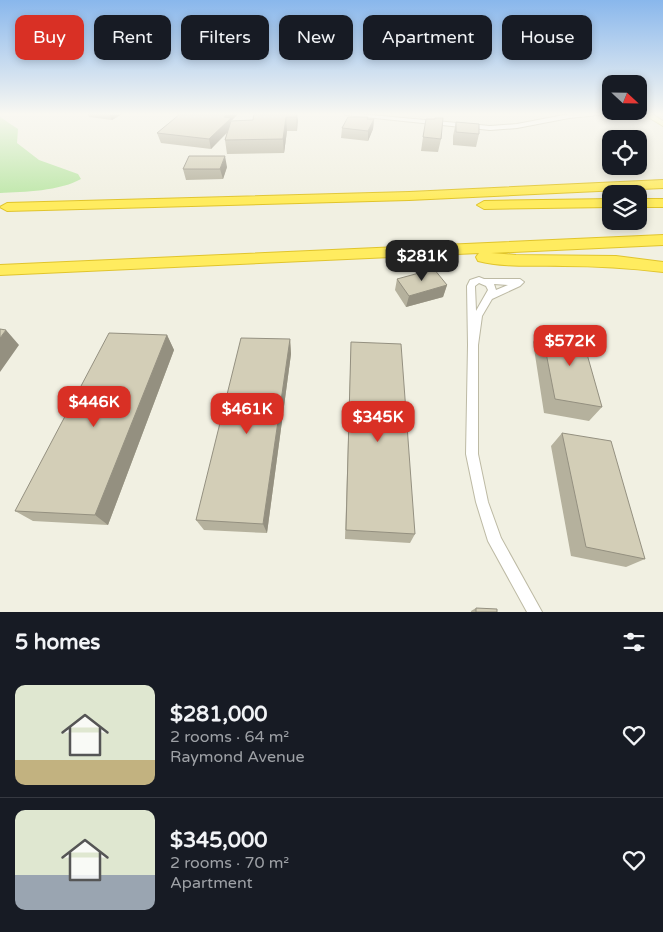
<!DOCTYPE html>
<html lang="en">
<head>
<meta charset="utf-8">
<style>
	body { margin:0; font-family:"Varela Round",sans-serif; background:#242831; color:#f1f3f6; height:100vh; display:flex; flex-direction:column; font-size:19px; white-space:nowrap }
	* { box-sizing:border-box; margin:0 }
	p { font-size:16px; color:#9ea1a6 }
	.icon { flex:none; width:28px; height:28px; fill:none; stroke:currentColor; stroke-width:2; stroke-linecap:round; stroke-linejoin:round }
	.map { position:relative; height:612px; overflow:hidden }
	.details { display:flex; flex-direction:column; background:#171b24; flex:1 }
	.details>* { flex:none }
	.guide { position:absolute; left:15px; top:15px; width:634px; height:45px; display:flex; gap:10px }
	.needle { width:32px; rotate:112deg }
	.fabs { position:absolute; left:602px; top:75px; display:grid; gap:10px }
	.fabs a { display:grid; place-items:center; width:45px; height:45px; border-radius:10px; background:#171b24; box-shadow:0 2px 8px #0003; font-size:25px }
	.price { position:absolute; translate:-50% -42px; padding:0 11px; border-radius:10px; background:#d93025; color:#fff; font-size:16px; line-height:32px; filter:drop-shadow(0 1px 2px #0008) }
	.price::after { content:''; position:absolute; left:50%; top:30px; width:15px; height:11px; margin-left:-8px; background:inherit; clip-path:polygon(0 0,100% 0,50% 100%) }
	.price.on { background:#222; color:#fff }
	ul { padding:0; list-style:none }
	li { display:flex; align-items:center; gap:15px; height:125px; padding:0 15px }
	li+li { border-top:1px solid #363941 }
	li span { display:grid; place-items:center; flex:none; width:140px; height:100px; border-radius:10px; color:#555 }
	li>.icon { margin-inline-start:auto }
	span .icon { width:60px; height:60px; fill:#fffc; stroke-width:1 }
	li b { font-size:21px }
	h2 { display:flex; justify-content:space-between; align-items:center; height:60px; padding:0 15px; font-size:21px }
	.pill { padding:0 18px; border-radius:10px; background:#171b24; box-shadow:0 2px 8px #0003; font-size:18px; line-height:45px }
	.pill.on { background:#d93025; color:#fff }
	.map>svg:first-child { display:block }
	.green { fill:#bee7a9 }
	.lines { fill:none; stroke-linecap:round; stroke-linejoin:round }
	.minor-casing { stroke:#bdbaa4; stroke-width:2 }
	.secondary-casing { stroke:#d3d090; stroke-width:2 }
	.motorway-casing { stroke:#e0c42d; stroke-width:2 }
	.minor { fill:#fff; fill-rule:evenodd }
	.secondary { fill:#fffdbe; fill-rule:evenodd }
	.motorway { fill:#ffec5f; fill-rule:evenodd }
	.wall { fill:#b5b19d }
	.shaded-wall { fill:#949080 }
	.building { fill:#d3ceb7; stroke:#949080 }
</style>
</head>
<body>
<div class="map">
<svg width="663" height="612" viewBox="0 0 663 612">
	<rect width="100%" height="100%" fill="#f1f0e2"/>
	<path class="green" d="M0 117 18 129 17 143 39 160 78 174 81 179C60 191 24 192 0 193Z"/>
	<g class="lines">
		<g class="minor-casing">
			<path id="minor" d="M344 114H360L490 126 517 124 569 114H600L598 115 569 118 517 128 490 130 346 115Z
				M479 277 484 279H520L524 282 520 286 492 299 482 316 478 345V454L488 502 501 538 542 612H527L488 541 476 502 466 454 468 345 467 286 470 280ZM479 283 486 286 488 290 476 311 475 286ZM494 284 508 285 496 290Z"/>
		</g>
		<g class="secondary-casing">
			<path id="secondary" d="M643 114H652L663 121V126Z"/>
		</g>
		<g class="motorway-casing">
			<path id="motorway" d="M663 180V188L409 200 7 211 0 207 7 203 409 192Z
				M611 199V207L484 209 477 205 484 201Z
				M639 199H663V207H639Z
				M663 235V245L491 253 516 255 616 256 663 262V272C629 268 597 266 563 266 536 265 505 268 478 261L476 257 479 253 0 275V265Z"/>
		</g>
		<use href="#minor" class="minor"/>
		<use href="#secondary" class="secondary"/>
		<use href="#motorway" class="motorway"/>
	</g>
	<path class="wall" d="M88 114H122L112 120 89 117Z
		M180 114H238L231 121 253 120 254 114H297V131H287L284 153 227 154 225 140 227 133 211 149 161 143 157 133Z
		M368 117 367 119H374L373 129 368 141 341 138 342 128Z
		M456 122 479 134 476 147 453 145V136Z
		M423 137 441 139 438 152 421 151Z
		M227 167 223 179 186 180 183 169Z
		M397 279 447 285 443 297 406 307 395 290Z
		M541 327 602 407 589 421 544 413 533 342Z
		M167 335 174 350 108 525 33 521 15 511Z
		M290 339 291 354 267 533 204 530 196 520Z
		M351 342 415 534 410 543 345 539Z
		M562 433 645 559 626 567 571 556 551 446Z
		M476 608 497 612H471V611Z"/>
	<path class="shaded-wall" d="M109 114H122L112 120Z
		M226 114H238L231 121 232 127 211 149 209 139 224 117Z
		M296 114H297L298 120 297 131Z
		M286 117 287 131 284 153 283 139Z
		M374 119 373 129 368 141V131Z
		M225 156 227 167 223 179 220 169Z
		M447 285 443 297 406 307 409 296Z
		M6 330 19 345 0 372V338Z
		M167 335 174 350 108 525 95 515Z
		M290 339 291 354 267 533 263 524Z"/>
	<path class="building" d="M180 114H226L224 117 231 118 209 139 157 133Z
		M254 114H296V117H286L283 139 225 140 231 121 253 120Z
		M348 117H368L367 119H374L368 131 342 128Z
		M435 118H443L441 139 423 137 426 119H435Z
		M456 122 479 124V134L456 132Z
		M189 156H225L220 169H183Z
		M434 269 447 285 409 296 397 279Z
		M541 327 581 333 602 407 555 399Z
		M0 329 6 330 0 338Z
		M109 333 167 335 95 515 15 511Z
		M241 338 290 339 263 524 196 520Z
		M351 342 401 344 415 534 346 530Z
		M562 433 611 441 645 559 586 547Z
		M476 608 497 609V612H476Z"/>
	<linearGradient id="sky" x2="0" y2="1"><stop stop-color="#89b7ec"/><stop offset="0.57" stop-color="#f9f8f2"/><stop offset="1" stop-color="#f9f8f2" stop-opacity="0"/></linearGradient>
	<rect width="663" height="200" fill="url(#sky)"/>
</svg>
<div class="fabs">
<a><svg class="needle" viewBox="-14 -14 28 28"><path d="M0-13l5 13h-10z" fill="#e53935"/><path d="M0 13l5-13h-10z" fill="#9ea1a6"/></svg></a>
<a><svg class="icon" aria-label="locate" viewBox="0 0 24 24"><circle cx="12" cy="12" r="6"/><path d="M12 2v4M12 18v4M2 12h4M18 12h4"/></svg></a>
<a><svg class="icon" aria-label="layers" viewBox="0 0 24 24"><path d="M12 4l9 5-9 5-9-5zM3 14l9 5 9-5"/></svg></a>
</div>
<b class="price on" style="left:422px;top:282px">$281K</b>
<b class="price" style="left:570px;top:367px">$572K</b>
<b class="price" style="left:94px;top:428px">$446K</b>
<b class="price" style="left:247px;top:435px">$461K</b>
<b class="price" style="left:378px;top:443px">$345K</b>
<div class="guide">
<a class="pill on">Buy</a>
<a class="pill">Rent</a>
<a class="pill">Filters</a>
<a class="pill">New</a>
<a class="pill">Apartment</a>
<a class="pill">House</a>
</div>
</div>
<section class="details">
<h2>5 homes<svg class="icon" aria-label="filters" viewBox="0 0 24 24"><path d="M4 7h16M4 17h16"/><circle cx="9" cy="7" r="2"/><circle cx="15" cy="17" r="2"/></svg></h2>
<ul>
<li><span style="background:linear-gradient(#dfe7d0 75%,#c2b280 0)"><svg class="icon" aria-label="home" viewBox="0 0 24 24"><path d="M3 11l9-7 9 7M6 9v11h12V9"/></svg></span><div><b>$281,000</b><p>2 rooms · 64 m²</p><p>Raymond Avenue</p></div><svg class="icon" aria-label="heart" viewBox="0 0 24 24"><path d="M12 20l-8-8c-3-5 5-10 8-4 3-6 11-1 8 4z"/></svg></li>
<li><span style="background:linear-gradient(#dfe7d0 65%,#9aa5b1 0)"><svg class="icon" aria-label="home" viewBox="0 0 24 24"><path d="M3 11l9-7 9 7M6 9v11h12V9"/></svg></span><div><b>$345,000</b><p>2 rooms · 70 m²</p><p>Apartment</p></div><svg class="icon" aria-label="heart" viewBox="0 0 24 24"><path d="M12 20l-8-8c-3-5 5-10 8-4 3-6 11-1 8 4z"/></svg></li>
</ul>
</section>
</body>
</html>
